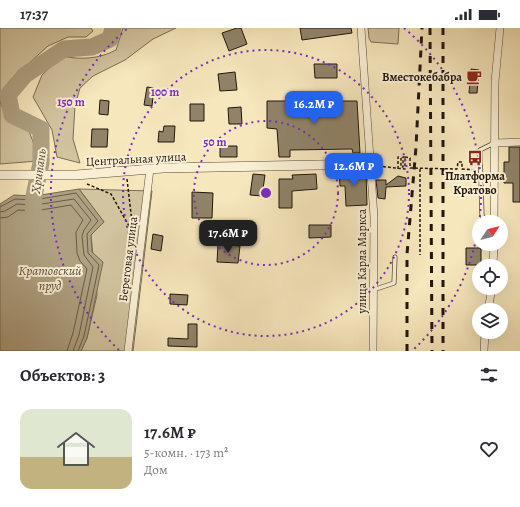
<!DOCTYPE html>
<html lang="ru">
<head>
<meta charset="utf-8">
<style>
	body { margin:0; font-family:Alegreya,serif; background:#f7f7f7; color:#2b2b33; height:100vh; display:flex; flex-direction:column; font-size:15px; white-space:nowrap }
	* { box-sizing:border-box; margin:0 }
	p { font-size:13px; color:#7c7c81 }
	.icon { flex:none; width:22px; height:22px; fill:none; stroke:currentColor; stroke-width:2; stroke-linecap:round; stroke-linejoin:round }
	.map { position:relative; height:323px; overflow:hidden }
	.panel { display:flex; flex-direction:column; background:#fff; flex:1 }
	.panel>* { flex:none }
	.needle { width:26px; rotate:54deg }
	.tools { position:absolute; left:472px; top:187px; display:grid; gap:8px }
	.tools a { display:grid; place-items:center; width:36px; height:36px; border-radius:50%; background:#fff; box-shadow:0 4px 16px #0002; font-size:20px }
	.price { position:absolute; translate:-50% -34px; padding:0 9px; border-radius:8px; background:#2563eb; color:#fff; font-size:13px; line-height:26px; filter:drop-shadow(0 1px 2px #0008) }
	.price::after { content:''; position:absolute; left:50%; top:24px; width:12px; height:9px; margin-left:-6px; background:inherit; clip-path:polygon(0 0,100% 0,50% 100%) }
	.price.on { background:#222; color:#fff }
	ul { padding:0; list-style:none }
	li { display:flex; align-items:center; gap:12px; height:100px; padding:0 20px }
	li span { display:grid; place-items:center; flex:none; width:112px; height:80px; border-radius:12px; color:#555 }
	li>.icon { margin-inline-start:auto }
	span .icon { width:48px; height:48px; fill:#fffc; stroke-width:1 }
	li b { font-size:17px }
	h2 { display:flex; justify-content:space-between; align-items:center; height:48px; padding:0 20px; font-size:17px }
	.status { display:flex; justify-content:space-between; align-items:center; height:28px; padding:0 20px; background:#fff; direction:ltr }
	.status svg { height:11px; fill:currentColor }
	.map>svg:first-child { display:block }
	.green { fill:#d2c49f; stroke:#796e56 }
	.water { fill:#aea081; stroke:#756953 }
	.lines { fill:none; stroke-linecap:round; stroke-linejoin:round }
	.shore { stroke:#675c47; stroke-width:1 }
	.river { stroke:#aea081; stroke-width:17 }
	.building { fill:#908369; stroke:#20170d }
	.service-casing { stroke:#564b39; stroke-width:5 }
	.minor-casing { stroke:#564b39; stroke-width:8 }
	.tertiary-casing { stroke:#564b39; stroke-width:10 }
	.path { stroke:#20170d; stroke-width:1.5; stroke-dasharray:3 2; stroke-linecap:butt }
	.service { stroke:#faefd4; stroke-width:3.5 }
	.minor { stroke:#faefd4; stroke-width:7 }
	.tertiary { stroke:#faefd4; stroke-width:9 }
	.rail { stroke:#20170d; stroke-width:3; stroke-dasharray:7 7; stroke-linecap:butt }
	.ring { fill:none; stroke:#7b2cbf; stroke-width:2; stroke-dasharray:2 4 }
	.labels { text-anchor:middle; stroke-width:4; stroke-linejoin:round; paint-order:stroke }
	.poi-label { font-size:12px; font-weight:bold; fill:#20170d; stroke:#faefd4; text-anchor:end }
	.street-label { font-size:12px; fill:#20170d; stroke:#faefd4 }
	.water-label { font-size:13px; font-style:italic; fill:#594e3b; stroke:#faefd4 }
	.centre { fill:#7b2cbf; stroke:#faefd4; stroke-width:2 }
	.ring-label { font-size:12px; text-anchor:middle; font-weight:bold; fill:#7b2cbf; stroke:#faefd4; stroke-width:4; stroke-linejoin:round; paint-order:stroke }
</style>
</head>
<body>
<div class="status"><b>17:37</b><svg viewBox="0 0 49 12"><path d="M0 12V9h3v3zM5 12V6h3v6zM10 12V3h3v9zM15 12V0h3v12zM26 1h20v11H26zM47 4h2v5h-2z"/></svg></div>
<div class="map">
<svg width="520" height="323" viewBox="0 0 520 323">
	<rect width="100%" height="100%" fill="#f7e7bd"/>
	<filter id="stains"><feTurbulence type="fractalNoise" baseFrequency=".005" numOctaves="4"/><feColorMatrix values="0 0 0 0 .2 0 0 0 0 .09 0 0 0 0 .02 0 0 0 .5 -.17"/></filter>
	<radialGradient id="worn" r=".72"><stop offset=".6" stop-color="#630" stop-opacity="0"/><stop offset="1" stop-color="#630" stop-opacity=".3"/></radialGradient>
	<path class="green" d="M0 0H91L93 3 86 9H68L48 18 9 53 0 74Z
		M123 0H176L153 11 125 32 93 48 80 60 75 78 73 111 80 135 57 129 52 102 33 69 42 47 62 28C81 32 99 31 116 22Z
		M368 0H399L398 16 371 14 369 10Z
		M0 74 8 93 29 103 35 119 38 133 0 136Z
		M79 161 152 163 133 323H81L87 310 97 267 91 207 104 194Z"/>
	<path class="water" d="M79 161 104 194 91 207 92 224 103 234 87 310 81 323H0V176L14 167 34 168Z"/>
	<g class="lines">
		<path class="shore" d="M0 179 15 171 34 172 76 165 98 193 87 206 88 225 99 237 84 308 78 323
			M0 184 5 183 17 176 35 177 74 171 91 192 84 202 82 208 84 227 93 239 79 307 73 323
			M0 190 8 189 18 182 35 183 71 177 83 192 76 204 77 225 80 233 87 241 73 305 67 323"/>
		<path class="river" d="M33 191 34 168 41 135V101L12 87 8 67 25 47 64 21 92 19 110 11 113 0"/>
	</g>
	<path class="building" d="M237 0H241L247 16 229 23 222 5Z
		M300 0H351L352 5 302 12Z
		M314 36H337V50H315Z
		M471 41 479 42 477 65H469Z
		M235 44 237 62 220 63 218 46Z
		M147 59 154 60 152 78 144 77Z
		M100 72 109 73 108 87 99 86Z
		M267 73H357L360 125H353L352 121 290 122V129H279L277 101 267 100Z
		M190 76H204V93H190Z
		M241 79 242 96H229L228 80Z
		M164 98H175L174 114H158L159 103 163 104Z
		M92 101H108L107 119H91Z
		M220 118H237V129H220Z
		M509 119H520V174H513V155H504V134H509Z
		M360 142V144H366L367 177 346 178 345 158H340L339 143Z
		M253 146 265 147 262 168 250 167Z
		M316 146 317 161 292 163V180H279V151H293L292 147Z
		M398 148 406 150V158L386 159 385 171 378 170 376 152H386V157Z
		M192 164 213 165 212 190H192Z
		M309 197H331V209L309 210Z
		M153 206 163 208 161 223 151 221Z
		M218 216 240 218 238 235 217 234Z
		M466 220H481V237H466Z
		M170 266 188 267 187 277 170 276Z
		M188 296H197V319L168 318V310L188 311Z"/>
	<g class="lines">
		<g class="service-casing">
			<path id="service" d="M489 194 482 188 480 122 494 115
				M373 262 394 255 395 229"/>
		</g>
		<g class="minor-casing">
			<path id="minor" d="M361 0 374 189 373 323
				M494 115 520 114
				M494 194 495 54 500 0
				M493 238 494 216
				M488 282 492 260
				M128 323 150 141
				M484 323 485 304"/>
		</g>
		<g class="tertiary-casing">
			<path id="tertiary" d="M0 147H76L163 140 370 136"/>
		</g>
		<path class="path" d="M405 129 410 130V140L457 141 458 134H462V141L475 142
			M378 138 405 141V129
			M398 141V129L401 130V139H403V129H405
			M420 141V227
			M127 151 133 203
			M87 156 111 166 133 205 132 213
			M501 212 502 198"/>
		<use href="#service" class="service"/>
		<use href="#minor" class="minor"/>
		<use href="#tertiary" class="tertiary"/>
		<path class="rail" d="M430 0 432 323
			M443 0V323
			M407 323V226L416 119 422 0"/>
	</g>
	<g class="ring">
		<circle cx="266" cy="165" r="72"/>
		<circle cx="266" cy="165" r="143"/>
		<path d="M119 322A215 215 0 0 1 128 0M404 0A215 215 0 0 1 413 322"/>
	</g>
	<defs>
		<g id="cafe-bare" transform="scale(1.2)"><path d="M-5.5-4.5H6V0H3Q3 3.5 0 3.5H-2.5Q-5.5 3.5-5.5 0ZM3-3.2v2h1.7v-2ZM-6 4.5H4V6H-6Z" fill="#8f2418" stroke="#faefd4" stroke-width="2.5" paint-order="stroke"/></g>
		<g id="bus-bare" transform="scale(1.2)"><path d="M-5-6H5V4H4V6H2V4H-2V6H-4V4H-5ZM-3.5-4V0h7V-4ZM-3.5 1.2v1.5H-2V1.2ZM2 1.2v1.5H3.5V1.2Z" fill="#8f2418" stroke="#faefd4" stroke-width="2.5" paint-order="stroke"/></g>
	</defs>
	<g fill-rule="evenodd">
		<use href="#cafe-bare" x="474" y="49"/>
		<use href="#bus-bare" x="475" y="130"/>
	</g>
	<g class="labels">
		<g class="poi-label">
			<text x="462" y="53">Вместокебабра</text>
			<text x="475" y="152" text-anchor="middle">Платформа<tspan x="475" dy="14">Кратово</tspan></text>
		</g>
		<g class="street-label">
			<text transform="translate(136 131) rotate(-3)" y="4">Центральная улица</text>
			<text transform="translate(128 231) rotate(-83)" y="4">Береговая улица</text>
			<text transform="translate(362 233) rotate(-90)" y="4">улица Карла Маркса</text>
		</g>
		<g class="water-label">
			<text transform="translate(38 143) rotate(-82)" y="5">Хрипань</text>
			<text x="50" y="247">Кратовский<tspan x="50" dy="15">пруд</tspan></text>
		</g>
	</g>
	<circle cx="266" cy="165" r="6" class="centre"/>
	<g class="ring-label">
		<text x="165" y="68">100 m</text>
		<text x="71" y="78">150 m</text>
		<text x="215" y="118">50 m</text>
	</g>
	<rect width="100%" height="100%" filter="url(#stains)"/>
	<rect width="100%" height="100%" fill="url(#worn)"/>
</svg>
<div class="tools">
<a><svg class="needle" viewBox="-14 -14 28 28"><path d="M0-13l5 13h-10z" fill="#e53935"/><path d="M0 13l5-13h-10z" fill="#7c7c81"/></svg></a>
<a><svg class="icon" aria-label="locate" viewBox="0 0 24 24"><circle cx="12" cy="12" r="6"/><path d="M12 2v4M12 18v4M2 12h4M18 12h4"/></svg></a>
<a><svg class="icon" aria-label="layers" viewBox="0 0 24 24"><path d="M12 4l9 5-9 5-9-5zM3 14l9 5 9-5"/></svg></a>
</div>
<b class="price" style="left:314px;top:97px">16.2M ₽</b>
<b class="price" style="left:354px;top:159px">12.6M ₽</b>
<b class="price on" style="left:228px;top:226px">17.6M ₽</b>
</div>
<section class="panel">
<h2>Объектов: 3<svg class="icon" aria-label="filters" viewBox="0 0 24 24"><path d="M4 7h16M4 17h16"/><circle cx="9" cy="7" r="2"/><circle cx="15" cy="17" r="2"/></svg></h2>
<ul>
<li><span style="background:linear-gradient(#dfe7d0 60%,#c2b280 0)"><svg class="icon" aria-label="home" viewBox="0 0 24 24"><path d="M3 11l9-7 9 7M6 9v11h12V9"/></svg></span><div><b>17.6M ₽</b><p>5-комн. · 173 m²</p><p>Дом</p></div><svg class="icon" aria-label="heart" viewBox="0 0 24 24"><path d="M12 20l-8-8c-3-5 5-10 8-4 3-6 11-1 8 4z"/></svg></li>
</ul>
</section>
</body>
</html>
